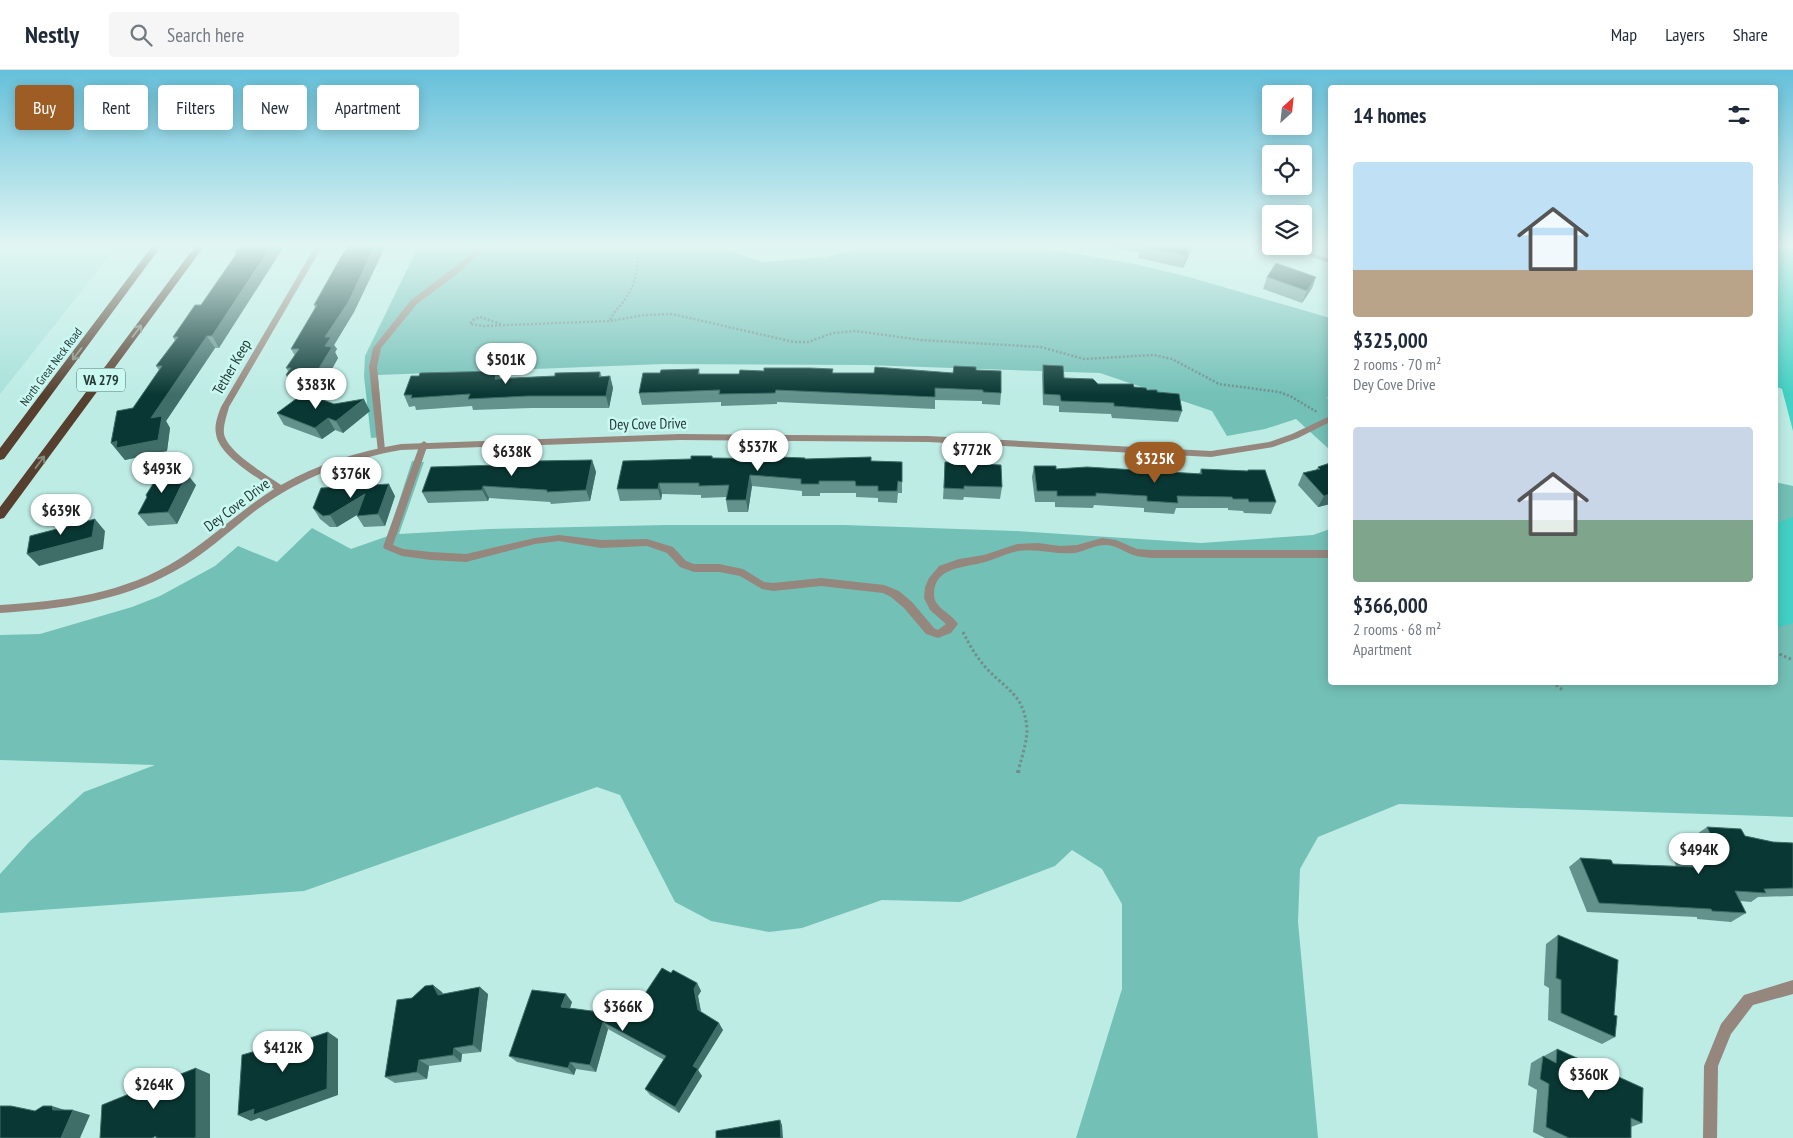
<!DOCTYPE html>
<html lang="en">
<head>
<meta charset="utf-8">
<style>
	body { margin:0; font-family:"PT Sans Narrow",sans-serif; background:#f6f6f7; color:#1f2937; height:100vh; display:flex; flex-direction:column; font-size:19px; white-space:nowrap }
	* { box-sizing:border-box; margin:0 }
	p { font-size:16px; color:#747a83 }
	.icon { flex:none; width:28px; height:28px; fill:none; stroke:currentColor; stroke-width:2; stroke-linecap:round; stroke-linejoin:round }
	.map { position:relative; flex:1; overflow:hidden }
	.side { position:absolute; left:1328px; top:15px; width:450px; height:600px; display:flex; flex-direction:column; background:#fff; border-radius:5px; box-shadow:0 2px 12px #0003 }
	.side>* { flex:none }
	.banner { position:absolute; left:15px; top:15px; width:475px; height:45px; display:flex; gap:10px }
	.needle { width:32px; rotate:27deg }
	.tools { position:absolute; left:1262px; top:15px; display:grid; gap:10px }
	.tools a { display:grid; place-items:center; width:50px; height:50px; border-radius:5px; background:#fff; box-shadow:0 2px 12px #0003; font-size:25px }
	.price { position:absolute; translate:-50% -42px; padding:0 11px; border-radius:18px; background:#fff; color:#222; font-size:16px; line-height:32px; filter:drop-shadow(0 1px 2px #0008) }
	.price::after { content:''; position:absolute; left:50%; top:30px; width:15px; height:11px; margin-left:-8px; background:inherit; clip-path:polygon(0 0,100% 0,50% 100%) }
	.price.selected { background:#9d5d25; color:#fff }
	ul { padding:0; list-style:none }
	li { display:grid; align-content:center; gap:10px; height:265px; padding:0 25px }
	li span { display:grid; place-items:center; height:155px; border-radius:5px; color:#555 }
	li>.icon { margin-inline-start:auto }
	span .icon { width:90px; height:90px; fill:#fffc; stroke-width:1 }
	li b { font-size:21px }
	h2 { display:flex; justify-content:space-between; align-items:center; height:60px; padding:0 25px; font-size:21px }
	.tag { padding:0 18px; border-radius:5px; background:#fff; box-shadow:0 2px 12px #0003; font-size:18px; line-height:45px }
	.tag.selected { background:#9d5d25; color:#fff }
	header { display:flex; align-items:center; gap:30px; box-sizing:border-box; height:70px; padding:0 25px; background:#fff; border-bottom:1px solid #e0e1e3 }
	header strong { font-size:24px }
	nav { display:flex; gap:28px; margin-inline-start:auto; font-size:18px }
	.search { width:350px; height:45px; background:#f6f6f7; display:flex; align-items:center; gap:12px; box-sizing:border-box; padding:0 18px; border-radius:5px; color:#747a83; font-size:19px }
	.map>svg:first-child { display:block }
	.built { fill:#a8e1da }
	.green { fill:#73c0b7 }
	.water { fill:#42d1c4 }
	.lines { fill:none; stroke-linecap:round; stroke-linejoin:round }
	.path-far2 { stroke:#6f8f8a; stroke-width:2.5; stroke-dasharray:2 2; stroke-linecap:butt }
	.path-far1 { stroke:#6f8f8a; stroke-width:3; stroke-dasharray:2.5 2.5; stroke-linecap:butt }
	.path { stroke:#6f8f8a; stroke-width:4; stroke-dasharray:3 3; stroke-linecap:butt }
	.lane { fill:#95877d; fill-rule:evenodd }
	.street { fill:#95877d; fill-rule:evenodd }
	.primary { fill:#563f2e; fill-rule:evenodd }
	.wall { fill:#63928c }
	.shaded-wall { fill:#3f6d68 }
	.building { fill:#093733; stroke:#3f6d68 }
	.oneway { stroke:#84897c }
	.labels { text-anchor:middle; stroke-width:5; stroke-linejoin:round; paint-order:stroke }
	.far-street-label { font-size:12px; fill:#263936; stroke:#caf9f2 }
	.shield { fill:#caf9f2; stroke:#57736e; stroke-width:1 }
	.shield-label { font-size:14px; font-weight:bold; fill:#263936 }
	.street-label { font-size:15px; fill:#263936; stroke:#caf9f2 }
</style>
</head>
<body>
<header>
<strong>Nestly</strong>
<div class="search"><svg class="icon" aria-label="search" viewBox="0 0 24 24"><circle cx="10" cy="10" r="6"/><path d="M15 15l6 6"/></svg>Search here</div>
<nav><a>Map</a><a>Layers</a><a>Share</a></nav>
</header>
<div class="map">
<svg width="1793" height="1068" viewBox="0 0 1793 1068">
	<rect width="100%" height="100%" fill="#bdece5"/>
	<path class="built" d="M0 175H118L0 324Z"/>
	<path class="green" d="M419 175H713L762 192 826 187 870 175H1004L1066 182 1135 194 1189 207 1330 248V325L1327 328 1330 330V380L1296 349 1265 359 1227 366 1212 341 1100 303 865 295 663 294 378 305 383 367 371 368 364 306 365 286Z
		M412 391 424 392 399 464 489 459 666 455H844L1015 461 1201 473 1313 465 1330 459V612H1775V412L1793 416V747L1399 734 1318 767 1300 799 1298 852 1318 1068H1076L1122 919V834L1102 799 1072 780 1055 796 960 832 882 830 802 858 769 862 711 851 675 832 620 725 597 717 304 821 0 843V804L30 771 84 722 155 695 0 690V565L40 564 132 537 160 526 215 496 238 476 277 492 312 458 351 479 388 466Z"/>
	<path class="water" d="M1775 175H1793V361L1782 319 1775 316Z
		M1793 447V553L1775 558V454Z"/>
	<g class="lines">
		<path class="path-far2" d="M638 175C639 196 636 215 623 232 619 238 612 243 610 251L645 245 672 244 794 272H808L833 263 856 261 921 270 1041 277 1084 289 1154 285 1172 289 1219 314 1279 322 1290 326 1317 342
			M501 254 480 247 473 250 470 254 484 256 610 251"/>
		<path class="path-far1" d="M963 562C970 576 978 590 989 601 1009 621 1025 627 1027 660 1027 672 1022 686 1019 698
			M1775 582 1793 590
			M1552 612 1564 621"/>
		<path class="path" d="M1018 703 1019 697"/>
		<path class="lane" d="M480 175H487L461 201 417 234 381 278 377 297 385 380 381 383 378 382 369 297 373 278 411 230 455 197Z
			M424 371 428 374 393 475 403 479 431 482 466 484 535 468 559 465 601 470 647 469 673 477 686 491 694 494H719L743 499 764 512 773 513 821 508 884 515 899 521 912 532 934 558 938 560 946 554 930 540 924 528 925 517 929 508 939 496 959 489 984 485 1017 474 1038 473 1060 476 1077 475 1102 468 1116 470 1137 479 1152 480H1330V488H1152C1146 487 1139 487 1133 485 1123 481 1115 475 1105 475 1095 475 1085 481 1075 483 1056 485 1037 478 1018 481 1007 483 996 489 985 492 965 498 933 496 934 526 935 538 952 544 958 554L951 563 938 568 926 564 904 538 891 527 883 523 821 516 773 521 762 519 740 506 719 502H694L680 497 667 483 647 476 601 478 559 471 535 474 466 492 431 490 402 486 385 479 383 477 420 374Z"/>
		<path class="street" d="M316 175H323L229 337C227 345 223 355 224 364 228 383 266 404 281 415 318 394 359 381 401 374L680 364 928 366 1211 381 1269 372 1292 364 1330 346V352L1298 368 1273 377 1211 387 928 372 680 370 401 380C348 389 299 409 255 441 228 462 203 486 173 502 119 532 60 539 0 543V535C63 531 124 524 179 489 212 468 241 440 274 419 257 407 219 386 216 364 214 355 218 345 221 337Z
			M1276 176H1287L1330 189V193Z
			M1793 910V924L1753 935 1731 964 1718 996 1717 1068H1703L1704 996 1721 954 1744 925Z"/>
		<path class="primary" d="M153 175H162L4 389 0 390V378Z
			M196 175H205L4 448 0 449V437Z"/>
	</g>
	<path class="wall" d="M240 175 219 278H215L166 351 170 358 167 381 125 390 111 373 133 338 159 300 156 296 175 271 173 267 201 235 236 185 235 183Z
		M349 175H390L389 177H385L354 242 334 275 337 279 335 282 338 288 322 317H293L286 305 288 301 286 298 295 286 291 279 315 238 314 235Z
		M1087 175H1193L1183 198 1138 188 1139 182Z
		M1267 207H1316L1312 218 1302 233 1263 219Z
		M1043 295 1064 308 1098 314 1134 317 1157 322 1182 341 1178 352 1112 348 1111 344 1059 342V336L1043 335 1042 306Z
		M699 299 700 304H739L764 301 833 299V303H953L976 300 1001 323 1000 335 982 334V331L935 330V339L777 332V334L721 336V332L642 335 639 323 660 303Z
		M600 302 602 307 610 306 613 318 609 338H532L473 340 472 336 416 340 415 336 409 337 404 325 500 308 555 306Z
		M334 334 370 341 343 363 335 360 322 369 284 355 277 343Z
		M712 386 713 388 805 389 902 392V423H898L897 433 878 432V428L856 427V423H820V426H802V421L752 416 748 442H728L726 430 727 427 701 428V425L662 424 661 430 620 431 617 419Z
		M592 390 596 402 590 431 551 434 550 432 489 428 488 431 428 433 422 422 533 394Z
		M945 392 1002 417 1000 429 964 427 963 430 943 429Z
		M1330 393V434L1318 437 1298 415 1303 403 1316 400 1318 397Z
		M1034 396 1056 399 1199 404 1201 399 1247 401 1248 400 1276 432 1271 444 1244 443 1243 441 1228 440V438H1176L1174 444 1144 442V438L1094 435 1093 438 1055 437V432H1035L1032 407Z
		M196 415 177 454 148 456 138 444Z
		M395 426 385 456 364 457 357 446 358 444 337 457H330L320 449 313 438Z
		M1707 757 1745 766 1773 772 1793 773V826L1758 827 1751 832 1740 831 1746 843 1731 852 1697 849V847L1587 842 1569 797 1580 788 1613 794 1676 796 1672 784 1683 776V775L1694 767V766Z
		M1558 865 1614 945 1615 967 1602 974 1548 950 1549 918 1544 915 1546 874Z
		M671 903 697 913 701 921 698 926 701 942 723 960 698 1000 702 1006 679 1043 650 1025 645 1019 664 990 608 959 596 1002 576 999 574 1005 517 992 509 986 572 932 569 938 630 946Z
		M433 915 442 924H488L481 982 462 984 461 992 429 996 427 1009 395 1013 385 1007 412 928Z
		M1557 979 1642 1053 1631 1057V1068H1545L1533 1062 1537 1020 1528 1015 1531 993 1543 986 1544 987V986Z"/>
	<path class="shaded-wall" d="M272 175H285L219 278 212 266Z
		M375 175H384L385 177 354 242 334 275 337 279 335 282 338 288 322 317 315 305 325 276V267Z
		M1191 175H1193L1192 179 1183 198 1186 186Z
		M1316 207 1312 218 1302 233 1307 221Z
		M207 266 215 278 166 351 170 358 167 381 125 390 111 373 151 348Z
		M497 301 502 312 495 309Z
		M610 306 613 318 609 338 606 326Z
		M364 329 370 341 343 363 336 351Z
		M328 348 335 360 322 369 315 358Z
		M592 390 596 402 590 431 586 420Z
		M187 404 196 415 177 454 168 442Z
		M750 405 752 416 748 442 746 430Z
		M659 413 662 424 661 430 658 419Z
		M389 414 395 426 385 456 378 444Z
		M483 416 489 428 488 431 482 420Z
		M365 424 372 436 337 457 330 445Z
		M1330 424V434L1318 437 1324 426Z
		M95 449 105 461 103 479 39 496 27 484Z
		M697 913 701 921 698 926 702 947 698 940 694 919Z
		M433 915 442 922 447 932 438 925Z
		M480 917 488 924 481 982 473 975Z
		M566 924 572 932 568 945 561 937Z
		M603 952 608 959 596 1002 590 995Z
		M719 953 723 960 698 1000 702 1006 679 1043 675 1037 693 996Z
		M328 962 338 969V1025L266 1051 259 1048 251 1051 238 1045Z
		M293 963 305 970 309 978 293 968Z
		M454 978 462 984 461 992 453 985Z
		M419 990 429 996 427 1009 417 1002Z
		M570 992 576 999 574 1005 568 998Z
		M196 998 210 1004V1068H194Z
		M164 1000 178 1006 163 1011Z
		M52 1036 68 1041 53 1040Z
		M73 1040 90 1045 80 1068H61Z
		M780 1050 782 1055 783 1068H781Z"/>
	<path class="building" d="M240 175H272L212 266H207L151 348 162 346 158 370 116 378 117 371 111 373 117 341 133 338 162 296H156L178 267H173L195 235H201L237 183H235Z
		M349 175H375L349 231 325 267H331L325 276 332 277 315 305H286L291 298H286L299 279H291L317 235H314L341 187Z
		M1141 175H1191L1186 186 1141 176Z
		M1276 193 1316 207 1307 221 1267 207Z
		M1043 295 1063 296 1064 308 1093 309 1098 314H1133L1134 317 1146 318 1147 320H1157V322L1179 324 1182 341 1114 336V333L1061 331 1060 325 1044 324Z
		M954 296 976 297V300L1001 301V323L983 322V320L935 318V327L776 320 775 323 719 324 720 320 639 323 643 303H660L661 300 699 299 698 304H739L740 300 764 301V298H810L833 299 832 303H874L875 297 953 303Z
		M497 301 495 309 555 306V303L600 302 599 307 610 306 606 326H528L468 329 470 324 411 328 412 325H404L411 306H419L420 303Z
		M304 323 334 334 364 329 336 351 328 348 315 358 277 343Z
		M691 386H712V388L779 389V387L805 388V389L871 387V391L902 392V412L898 411 897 421H878V416H856L855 411H819V414H801V409L750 405 746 430H726L729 415 699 416V413H659L658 419H617L623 391 691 389Z
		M592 390 586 420 547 422V420L483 416 482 420 422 422 431 397 533 394 534 391Z
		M945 392 1001 395 1002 417 964 416V419L944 418Z
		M1330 393V424L1324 426 1303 403 1320 399 1318 397Z
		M1034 396H1056V399L1087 397 1202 404 1201 399 1248 401V400H1265L1276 432H1249L1248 429H1233L1232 427 1177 426 1178 433 1147 431V426L1096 423V426H1057V421H1037Z
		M187 404 168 442 138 444 147 427 146 425 158 406Z
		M389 414 378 444 357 446 365 424 330 445 323 446 313 438 321 418Z
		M95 449 92 467 27 484 30 466Z
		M1707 757 1741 759 1745 766 1773 772 1793 773V818L1764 819 1766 823 1735 821 1746 843 1712 841 1711 839 1599 833 1580 788 1611 790 1613 794 1694 797 1685 775 1701 776 1696 766 1712 767Z
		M1558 865 1618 890 1614 945 1617 946 1615 967 1561 943V910L1556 908Z
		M662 898 671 903 673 900 697 913 694 919 698 940 719 953 693 996 698 999 675 1037 645 1019 666 986 603 952 590 995 570 992 568 998 509 986 532 920 566 924 561 937 630 946Z
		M433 915 438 925 480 917 473 975 454 978 453 985 419 990 417 1002 385 1007 397 930 412 928 425 916Z
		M328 962 327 1019 253 1045 254 1039 238 1045 242 985 266 978V971L293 963V968L298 967V972Z
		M1557 979 1643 1018 1642 1053 1631 1048V1068H1569L1546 1057 1549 1014 1540 1009 1543 986 1556 993Z
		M196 998V1067L194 1068H156V1066L152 1068H100L102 1035 139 1020V1010L164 1000 163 1011Z
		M0 1036H11L35 1041 43 1036H52L53 1040H73L61 1068H0Z
		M780 1050 781 1068H716V1061Z"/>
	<defs><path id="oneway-shaft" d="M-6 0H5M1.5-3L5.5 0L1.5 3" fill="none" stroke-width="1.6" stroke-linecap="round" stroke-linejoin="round" transform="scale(1.25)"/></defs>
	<g class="oneway">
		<use href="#oneway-shaft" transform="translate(137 261) rotate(-53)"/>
		<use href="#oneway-shaft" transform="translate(77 284) rotate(127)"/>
		<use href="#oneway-shaft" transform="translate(40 392) rotate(-53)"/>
	</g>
	<linearGradient id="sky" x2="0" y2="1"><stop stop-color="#65c0da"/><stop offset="0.54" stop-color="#e1f6f3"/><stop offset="1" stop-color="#e1f6f3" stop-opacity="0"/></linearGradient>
	<rect width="1793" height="325" fill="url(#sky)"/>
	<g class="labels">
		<g class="far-street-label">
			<text transform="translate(51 297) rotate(-53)" y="4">North Great Neck Road</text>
		</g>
		<rect class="shield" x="77" y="298.5" width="48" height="23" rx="4"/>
		<g class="shield-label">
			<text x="101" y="315">VA 279</text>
		</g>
		<g class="street-label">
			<text transform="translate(232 297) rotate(-60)" y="5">Tether Keep</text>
			<text transform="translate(648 354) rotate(-1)" y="5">Dey Cove Drive</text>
			<text transform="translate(237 435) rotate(-37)" y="5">Dey Cove Drive</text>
		</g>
	</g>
</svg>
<div class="tools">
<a><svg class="needle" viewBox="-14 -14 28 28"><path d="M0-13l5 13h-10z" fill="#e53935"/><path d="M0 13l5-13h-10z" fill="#747a83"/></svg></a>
<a><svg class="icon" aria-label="locate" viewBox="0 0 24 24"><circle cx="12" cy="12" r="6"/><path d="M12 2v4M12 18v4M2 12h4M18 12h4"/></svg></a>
<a><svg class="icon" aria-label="layers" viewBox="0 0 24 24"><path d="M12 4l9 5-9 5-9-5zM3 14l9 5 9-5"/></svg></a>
</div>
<b class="price" style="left:506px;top:315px">$501K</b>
<b class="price" style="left:316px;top:340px">$383K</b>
<b class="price" style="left:758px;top:402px">$537K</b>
<b class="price" style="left:972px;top:405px">$772K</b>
<b class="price" style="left:512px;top:407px">$638K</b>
<b class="price selected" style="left:1155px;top:414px">$325K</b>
<b class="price" style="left:162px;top:424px">$493K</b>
<b class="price" style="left:351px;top:429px">$376K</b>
<b class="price" style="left:61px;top:466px">$639K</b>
<b class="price" style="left:1699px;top:805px">$494K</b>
<b class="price" style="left:623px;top:962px">$366K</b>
<b class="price" style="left:283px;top:1003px">$412K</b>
<b class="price" style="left:1589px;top:1030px">$360K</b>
<b class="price" style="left:154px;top:1040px">$264K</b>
<div class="banner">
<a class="tag selected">Buy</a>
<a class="tag">Rent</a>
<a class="tag">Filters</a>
<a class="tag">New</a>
<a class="tag">Apartment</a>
</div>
<section class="side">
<h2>14 homes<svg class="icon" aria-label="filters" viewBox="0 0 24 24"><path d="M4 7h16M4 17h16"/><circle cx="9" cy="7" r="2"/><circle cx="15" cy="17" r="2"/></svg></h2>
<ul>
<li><span style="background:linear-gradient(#bfe0f5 70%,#b9a48a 0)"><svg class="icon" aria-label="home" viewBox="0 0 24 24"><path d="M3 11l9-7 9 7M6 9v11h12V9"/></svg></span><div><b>$325,000</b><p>2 rooms · 70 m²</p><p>Dey Cove Drive</p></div></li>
<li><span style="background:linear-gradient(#c9d6e8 60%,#7fa58c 0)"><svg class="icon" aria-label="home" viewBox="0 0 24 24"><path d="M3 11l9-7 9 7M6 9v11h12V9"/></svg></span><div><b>$366,000</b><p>2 rooms · 68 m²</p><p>Apartment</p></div></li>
</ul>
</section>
</div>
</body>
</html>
